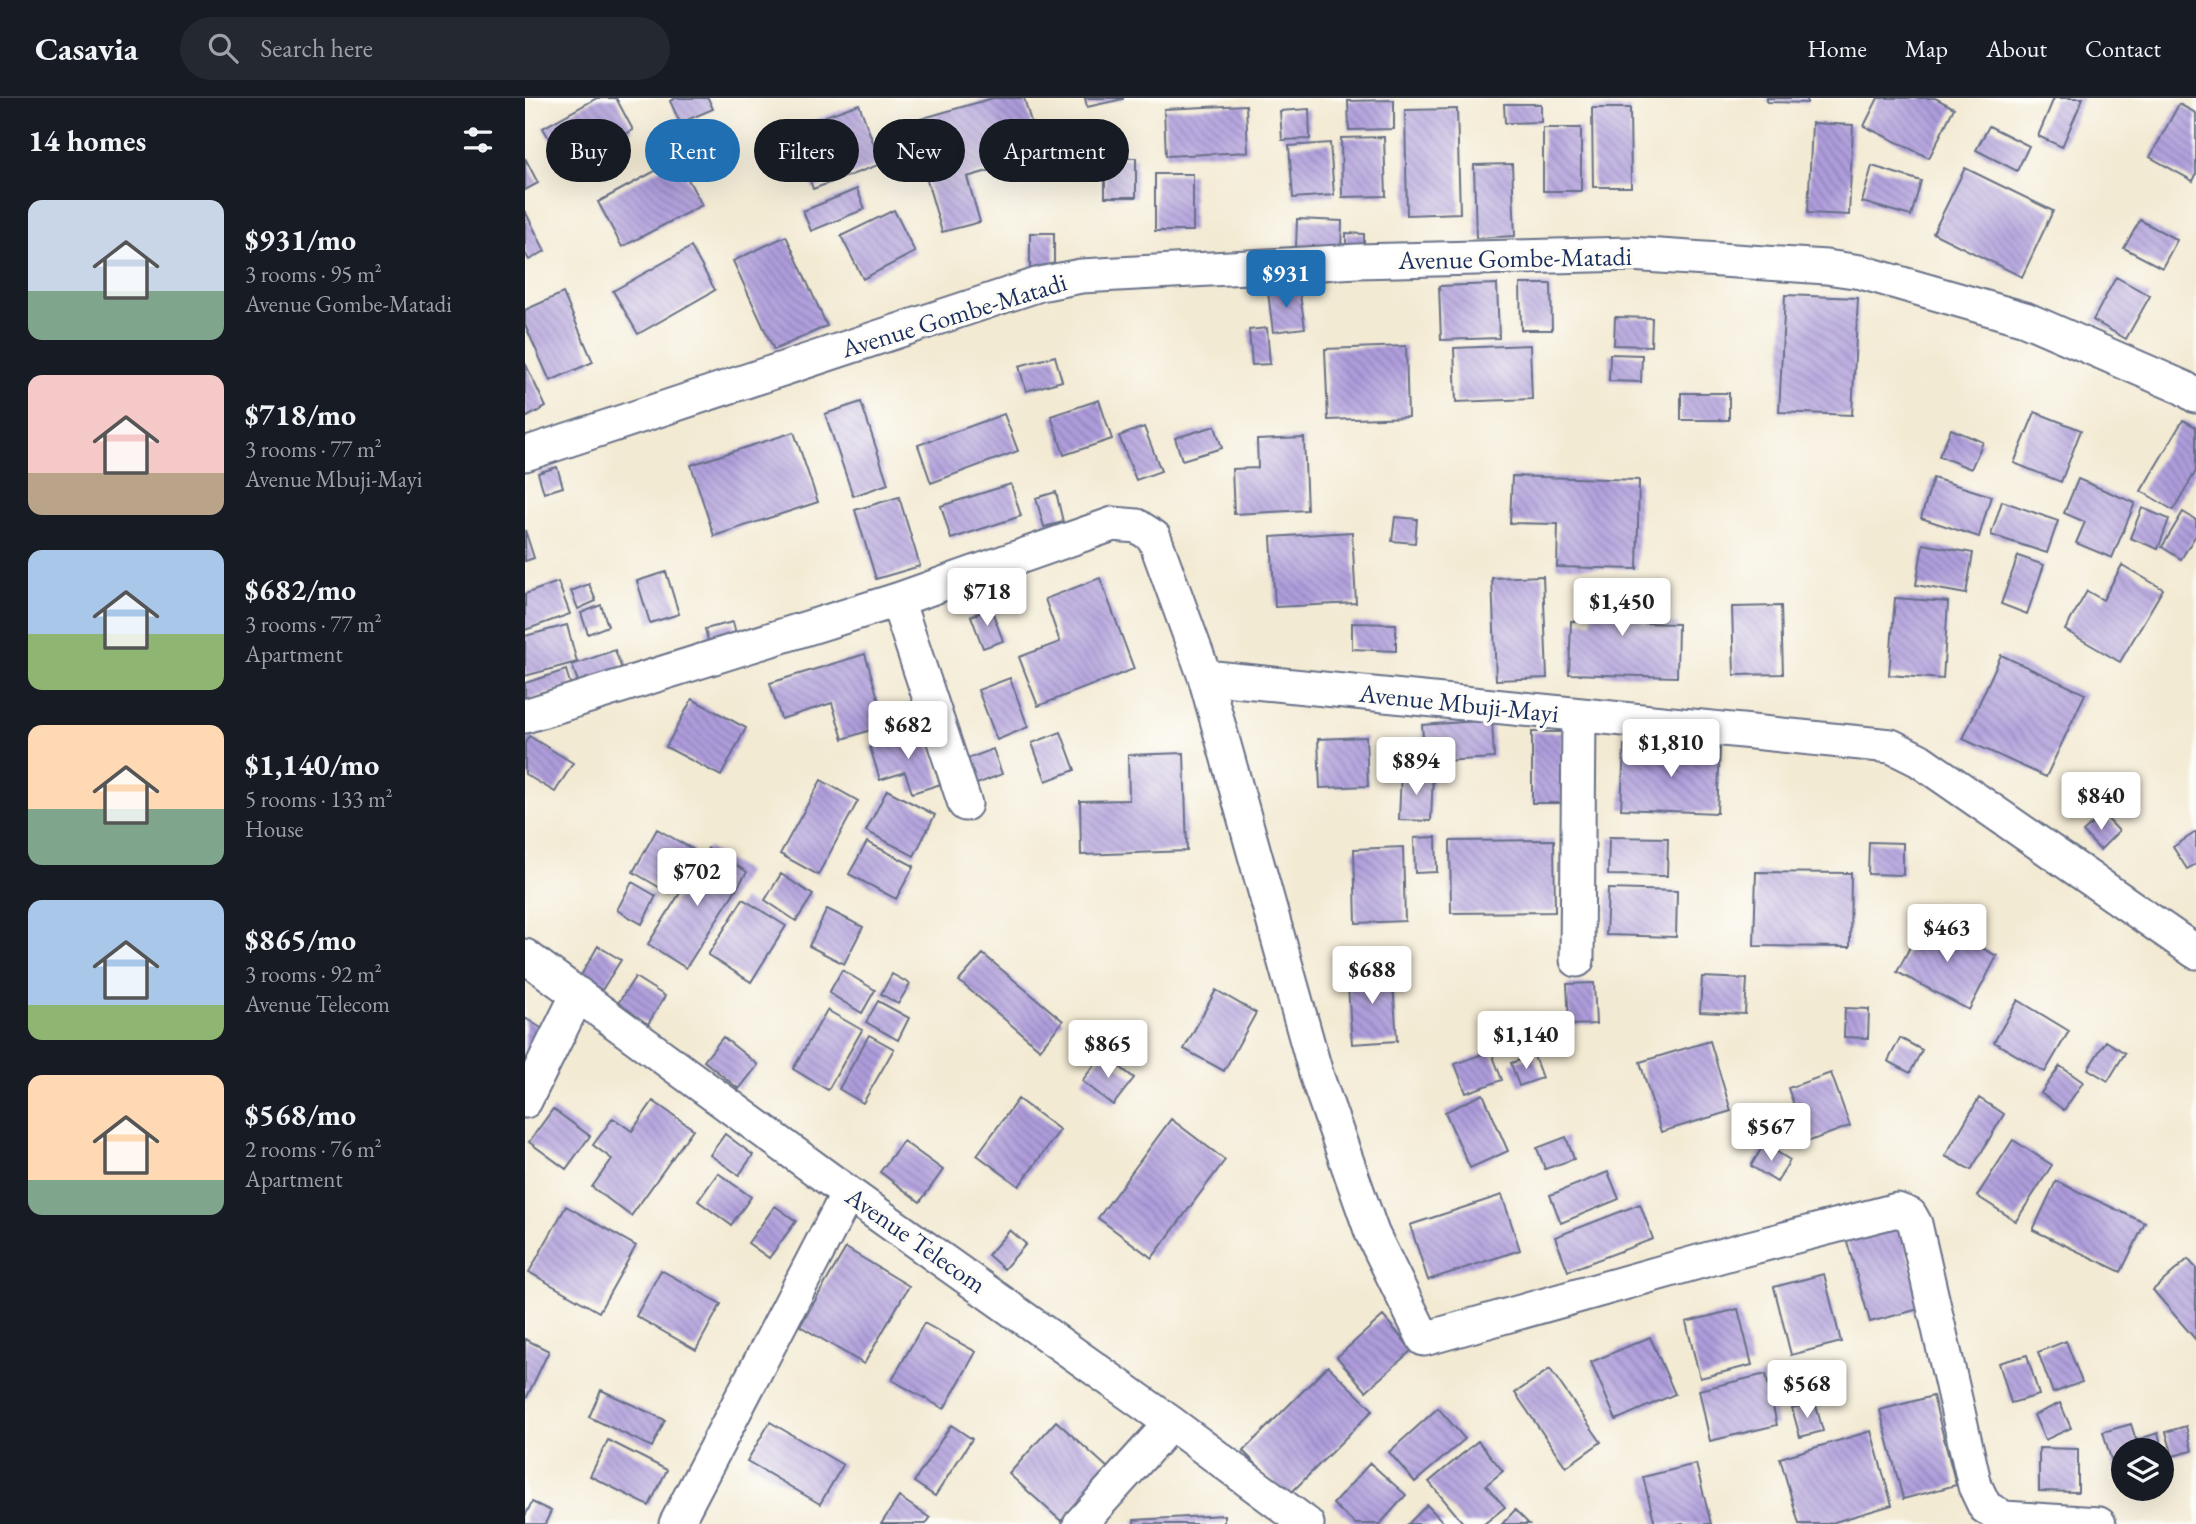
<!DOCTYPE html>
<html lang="en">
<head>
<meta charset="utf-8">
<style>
	body { margin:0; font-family:"EB Garamond",serif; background:#242831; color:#f1f3f6; height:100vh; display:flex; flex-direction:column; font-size:26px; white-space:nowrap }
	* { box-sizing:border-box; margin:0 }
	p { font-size:23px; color:#9ea1a6 }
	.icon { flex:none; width:38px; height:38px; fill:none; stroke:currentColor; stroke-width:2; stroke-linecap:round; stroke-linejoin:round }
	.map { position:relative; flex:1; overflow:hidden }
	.details { display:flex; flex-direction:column; background:#171b24; width:525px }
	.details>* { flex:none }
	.banner { position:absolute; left:21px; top:21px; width:665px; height:63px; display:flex; gap:14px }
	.fabs { position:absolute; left:1586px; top:1340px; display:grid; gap:14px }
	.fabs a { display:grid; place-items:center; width:63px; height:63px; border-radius:50%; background:#171b24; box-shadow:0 7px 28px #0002; font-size:35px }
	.price { position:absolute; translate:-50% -60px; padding:0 16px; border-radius:7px; background:#fff; color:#222; font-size:23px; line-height:46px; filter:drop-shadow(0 2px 4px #0008) }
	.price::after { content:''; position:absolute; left:50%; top:42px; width:21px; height:16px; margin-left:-10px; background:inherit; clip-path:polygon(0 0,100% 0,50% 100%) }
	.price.active { background:#1f6fb2; color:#fff }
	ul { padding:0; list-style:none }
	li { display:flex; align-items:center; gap:21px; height:175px; padding:0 28px }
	li span { display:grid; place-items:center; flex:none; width:196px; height:140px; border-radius:14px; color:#555 }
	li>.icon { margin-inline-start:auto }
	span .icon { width:84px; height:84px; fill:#fffc; stroke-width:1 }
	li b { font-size:30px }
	h2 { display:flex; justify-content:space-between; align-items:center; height:84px; padding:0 28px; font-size:30px }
	.tag { padding:0 24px; border-radius:32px; background:#171b24; box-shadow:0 7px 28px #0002; font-size:24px; line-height:63px }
	.tag.active { background:#1f6fb2; color:#fff }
	header { display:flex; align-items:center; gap:42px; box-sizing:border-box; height:98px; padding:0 35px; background:#171b24; border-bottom:2px solid #363941 }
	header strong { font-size:33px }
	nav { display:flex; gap:38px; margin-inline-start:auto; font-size:24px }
	.search { width:490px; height:63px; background:#242831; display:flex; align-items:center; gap:18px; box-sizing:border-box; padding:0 24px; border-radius:38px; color:#9ea1a6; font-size:26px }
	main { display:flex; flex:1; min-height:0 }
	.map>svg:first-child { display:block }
	.building { fill:url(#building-back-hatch) }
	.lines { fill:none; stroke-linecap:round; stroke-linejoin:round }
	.street-casing { stroke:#677087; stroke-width:37 }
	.street { stroke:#fff; stroke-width:33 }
	.labels { text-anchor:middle; stroke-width:7; stroke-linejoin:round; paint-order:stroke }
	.street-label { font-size:26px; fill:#1b2f5e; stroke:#fdfcf7 }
</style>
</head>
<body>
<header>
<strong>Casavia</strong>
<div class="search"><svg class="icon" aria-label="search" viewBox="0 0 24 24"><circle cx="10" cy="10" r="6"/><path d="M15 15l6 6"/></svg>Search here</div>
<nav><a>Home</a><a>Map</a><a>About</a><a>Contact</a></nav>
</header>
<main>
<section class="details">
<h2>14 homes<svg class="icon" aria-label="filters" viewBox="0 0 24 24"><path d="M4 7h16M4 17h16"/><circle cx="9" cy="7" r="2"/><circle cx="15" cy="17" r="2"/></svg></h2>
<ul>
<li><span style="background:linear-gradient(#c9d6e8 65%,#7fa58c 0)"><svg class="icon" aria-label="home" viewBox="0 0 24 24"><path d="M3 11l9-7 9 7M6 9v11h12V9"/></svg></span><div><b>$931/mo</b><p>3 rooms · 95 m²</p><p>Avenue Gombe-Matadi</p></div></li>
<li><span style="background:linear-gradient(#f6c9c9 70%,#b9a48a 0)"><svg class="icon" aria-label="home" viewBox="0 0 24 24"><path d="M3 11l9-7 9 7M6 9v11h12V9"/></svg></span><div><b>$718/mo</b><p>3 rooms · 77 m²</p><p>Avenue Mbuji-Mayi</p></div></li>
<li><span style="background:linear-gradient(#a9c7e8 60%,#8fb573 0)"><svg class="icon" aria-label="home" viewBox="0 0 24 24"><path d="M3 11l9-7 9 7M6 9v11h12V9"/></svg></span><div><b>$682/mo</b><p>3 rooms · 77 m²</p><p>Apartment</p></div></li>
<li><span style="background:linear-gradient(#ffd9b3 60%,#7fa58c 0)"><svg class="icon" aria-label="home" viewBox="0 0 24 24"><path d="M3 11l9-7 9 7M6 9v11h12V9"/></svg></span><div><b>$1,140/mo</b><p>5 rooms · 133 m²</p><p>House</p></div></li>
<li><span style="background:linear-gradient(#a9c7e8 75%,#8fb573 0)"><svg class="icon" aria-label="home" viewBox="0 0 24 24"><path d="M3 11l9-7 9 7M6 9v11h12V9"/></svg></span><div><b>$865/mo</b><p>3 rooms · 92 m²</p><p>Avenue Telecom</p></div></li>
<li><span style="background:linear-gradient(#ffd9b3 75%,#7fa58c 0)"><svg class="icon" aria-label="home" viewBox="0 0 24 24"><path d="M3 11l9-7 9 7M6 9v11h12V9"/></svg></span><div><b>$568/mo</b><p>2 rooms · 76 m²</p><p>Apartment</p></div></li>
</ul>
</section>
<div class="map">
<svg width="1671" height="1426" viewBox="0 0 1671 1426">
	<defs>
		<pattern id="building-back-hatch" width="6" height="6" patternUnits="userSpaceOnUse" patternTransform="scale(1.75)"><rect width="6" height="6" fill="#ae9cdb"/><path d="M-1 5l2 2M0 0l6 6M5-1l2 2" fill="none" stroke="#8d80b5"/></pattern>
	</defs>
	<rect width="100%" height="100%" fill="#fdfcf7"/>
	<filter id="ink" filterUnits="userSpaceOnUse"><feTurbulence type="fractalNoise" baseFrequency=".0143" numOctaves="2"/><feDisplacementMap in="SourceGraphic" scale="14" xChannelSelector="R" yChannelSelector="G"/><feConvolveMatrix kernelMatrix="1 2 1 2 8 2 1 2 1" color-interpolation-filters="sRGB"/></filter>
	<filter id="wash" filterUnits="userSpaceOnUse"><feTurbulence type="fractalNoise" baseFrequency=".00686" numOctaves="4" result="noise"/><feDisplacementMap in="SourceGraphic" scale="28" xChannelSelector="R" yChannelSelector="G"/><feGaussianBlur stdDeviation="1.57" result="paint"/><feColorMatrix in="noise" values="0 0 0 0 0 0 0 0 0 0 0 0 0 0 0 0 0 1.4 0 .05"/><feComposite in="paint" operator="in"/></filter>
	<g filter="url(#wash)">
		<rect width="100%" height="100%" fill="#f3ead3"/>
		<g id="blocks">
			<path class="building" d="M72 0H91L108 32 40 69 18 30Z
				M151 0H183L188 11 155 25 145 3Z
				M468 0H499L516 58 442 79 455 124 417 134 385 24Z
				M560 0H598V1L562 9Z
				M1242 0H1282V5L1242 4Z
				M1353 0H1410L1429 10 1404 60 1339 28Z
				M1529 0H1558L1537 49 1513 38Z
				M869 2V31L824 32 823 3Z
				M334 6 356 66 288 91 267 30Z
				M979 6H1016V24L980 25Z
				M1654 6 1671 15V77L1668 83 1625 59Z
				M721 7 723 54 641 58 639 11Z
				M1067 10H1105L1106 89H1068Z
				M784 11 785 41 757 42 755 13Z
				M932 11 935 115 882 117 880 12Z
				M1287 25 1328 27 1324 117 1283 115Z
				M1464 28 1504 48 1492 73 1451 52Z
				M1018 30H1056V93H1018Z
				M859 39 861 98 817 99 816 40Z
				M805 45 809 97 768 100 764 48Z
				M0 60 13 85 0 92Z
				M580 60H611V99H580Z
				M152 61 177 107 97 149 73 104Z
				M987 66 990 138 951 140 949 67Z
				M1347 68 1396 83 1386 118 1337 104Z
				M1440 70 1528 113 1497 179 1408 135Z
				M630 76H668V133H630Z
				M332 91 340 111 286 133 278 113Z
				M369 112 390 154 338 181 316 138Z
				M0 113 20 153 4 162 0 155Z
				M772 121 817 123 816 151 771 150Z
				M1615 122 1652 142 1637 170 1599 150Z
				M505 135H529V171H505Z
				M821 135 839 136V154H821Z
				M261 138 302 228 249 252 208 163Z
				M166 149 190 192 113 236 88 193Z
				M1591 179 1625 198 1601 241 1568 222Z
				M972 186 974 240 916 242 914 188Z
				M995 186H1026L1027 232H996Z
				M774 190 780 230 748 234 743 194Z
				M38 195 68 264 25 283 0 227V212Z
				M1260 197 1333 200 1327 317 1254 314Z
				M1090 219 1127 220 1126 248 1089 247Z
				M742 230 745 266 727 267 724 232Z
				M1005 247 1007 301 931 304 929 250Z
				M881 248 883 319 803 322 800 251Z
				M1085 256 1117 257 1116 284 1084 283Z
				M530 258 537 283 501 293 494 268Z
				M0 265 21 309 0 320Z
				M1156 295H1204V322H1156Z
				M574 302 587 341 539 357 526 318Z
				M336 304 363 386 328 398 300 316Z
				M1510 314 1556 332 1536 384 1489 365Z
				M479 316 493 353 406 385 393 347Z
				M1658 322 1671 329V373L1648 412 1616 393Z
				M690 328 697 350 657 362 650 340Z
				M619 329 636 373 611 382 594 338Z
				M1426 331 1458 344 1446 371 1414 358Z
				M269 334 293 404 189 438 166 367Z
				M779 340 782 412 709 416 707 371 733 370 732 342Z
				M32 369 38 389 19 395 13 375Z
				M987 378 1114 382 1112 471 1032 469 1033 426 985 425Z
				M1408 380 1466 398 1454 439 1396 420Z
				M1553 381 1610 405 1587 460 1551 445 1560 424 1539 415Z
				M486 386 496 418 426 441 416 408Z
				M531 394 538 424 519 429 511 400Z
				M374 399 395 468 351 481 330 412Z
				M1477 403 1533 423 1522 455 1466 437Z
				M1617 410 1644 421 1633 451 1605 440Z
				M1658 414 1671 422V437L1656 461 1637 449Z
				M870 419 892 421 890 445 867 443Z
				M0 432 9 460 0 463Z
				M827 434 831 505 750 509 746 439Z
				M1398 446 1448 455 1441 496 1391 487Z
				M1493 458 1519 467 1502 516 1476 506Z
				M1597 467 1638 491 1595 564 1540 532 1562 493 1578 502Z
				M141 474 154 516 125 525 112 483Z
				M1018 478 1022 580 971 582 967 480Z
				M575 480 609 571 513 608 494 559 535 544 520 501Z
				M33 484 45 516 0 532V496Z
				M64 486 71 503 53 511 46 493Z
				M1068 486 1118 487 1117 525 1153 526 1152 579 1044 576 1046 523 1067 524Z
				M1370 500 1423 504 1418 581 1364 577Z
				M76 507 83 528 63 536 56 515Z
				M1256 508 1258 576 1209 577 1207 509Z
				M466 510 478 543 458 550 446 518Z
				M208 524 213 544 185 550 180 531Z
				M827 525 871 526V553L827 551Z
				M42 527 52 564 0 578V538Z
				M90 552 98 574 55 589 47 567Z
				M340 556 361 627 318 641 307 605 256 621 245 585Z
				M1476 557 1560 596 1521 679 1438 641Z
				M41 572 46 588 0 603V585Z
				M485 580 503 629 472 642 453 592Z
				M167 601 221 630 196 678 141 649Z
				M967 622 969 660 900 664 897 627Z
				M400 633 416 686 387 695 380 674 355 682 345 649Z
				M536 634 550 672 521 683 507 645Z
				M1007 634H1038V705H1007Z
				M4 638 48 665 30 694 0 676V645Z
				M841 639 843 688 795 690 793 641Z
				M1099 647 1195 651 1192 715 1096 711Z
				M468 651 477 676 442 690 432 665Z
				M659 655 662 753 556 757 555 703 604 702 603 657Z
				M876 674 908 676 906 723 874 722Z
				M296 682 333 703 293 777 255 756Z
				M362 692 410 717 389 758 341 733Z
				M1578 716 1594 733 1575 752 1558 734Z
				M132 731 169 752 144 795 108 774Z
				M1671 734V766L1662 771 1648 749Z
				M911 739 912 774 890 775 889 740Z
				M1084 739 1143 740 1142 778 1083 777Z
				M1029 742 1030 814 926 815 925 743Z
				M342 744 389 768 371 801 324 776Z
				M1344 744 1378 745V777L1343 776Z
				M878 749 880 823 831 825 829 751Z
				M183 750 222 774 161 870 123 846Z
				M1231 774 1326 775 1325 849 1229 848Z
				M256 776 288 797 271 823 240 802Z
				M107 784 131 798 117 826 92 812Z
				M1083 791 1152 793 1151 839 1081 837Z
				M218 801 261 828 226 884 183 857Z
				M302 811 338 829 319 866 284 848Z
				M1400 820 1472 858 1444 912 1372 874Z
				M73 848 96 862 77 892 55 879Z
				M458 856 538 923 515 951 434 883Z
				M867 871 872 943 827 946 822 874Z
				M317 872 350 892 337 915 304 895Z
				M367 876 385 886 373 906 356 896Z
				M110 879 140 898 123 926 92 907Z
				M1177 879 1222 881 1220 916 1175 914Z
				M1069 885 1071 926 1044 927 1042 886Z
				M691 892 731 915 699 973 659 951Z
				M1493 902 1544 933 1520 974 1469 944Z
				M353 903 384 920 373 942 341 924Z
				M1320 910 1344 911 1343 940 1319 939Z
				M302 912 337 932 303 992 268 971Z
				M0 920 21 933 0 969Z
				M344 937 369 951 338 1005 314 991Z
				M198 939 233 967 214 991 179 963Z
				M1375 940 1397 952 1385 975 1363 963Z
				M1185 943 1206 1013 1136 1034 1115 964Z
				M1581 943 1600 955 1583 983 1563 971Z
				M966 953 977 982 941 995 930 966Z
				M578 956 609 980 588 1007 557 983Z
				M1009 958 1017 980 994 988 986 965Z
				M1535 968 1558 984 1539 1012 1516 995Z
				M1306 975 1325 1028 1282 1044 1263 990Z
				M958 996 983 1053 945 1070 920 1014Z
				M1454 1000 1479 1016 1446 1072 1420 1058Z
				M493 1001 535 1032 494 1088 452 1057Z
				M128 1003 168 1031 106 1118 67 1089 87 1061 68 1047 88 1020 107 1033Z
				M28 1011 65 1038 41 1071 4 1044Z
				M646 1021 700 1062 627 1160 573 1120Z
				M200 1036 228 1057 214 1077 185 1057Z
				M1041 1039 1049 1061 1020 1071 1012 1050Z
				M1488 1042 1527 1067 1491 1123 1452 1098Z
				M378 1043 418 1072 395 1104 355 1074Z
				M1239 1046 1265 1062 1252 1084 1226 1068Z
				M1083 1074 1094 1101 1036 1125 1025 1097Z
				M193 1075 226 1099 206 1127 173 1103Z
				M1531 1083 1620 1125 1596 1174 1508 1132Z
				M977 1097 995 1152 903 1182 885 1127Z
				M1115 1106 1128 1141 1043 1173 1030 1139Z
				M41 1108 111 1148 74 1214 4 1174Z
				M250 1108 271 1123 244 1160 223 1145Z
				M1374 1125 1398 1210 1345 1224 1321 1140Z
				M485 1132 501 1146 479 1171 463 1157Z
				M321 1150 384 1188 339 1266 275 1228Z
				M1663 1161 1671 1170V1242L1628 1192Z
				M136 1172 196 1206 171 1252 111 1218Z
				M1299 1176 1316 1244 1266 1257 1249 1189Z
				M1213 1211 1227 1267 1175 1280 1161 1224Z
				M858 1218 887 1252 841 1293 812 1259Z
				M399 1225 451 1254 419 1311 367 1282Z
				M1125 1239 1150 1296 1091 1322 1066 1264Z
				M0 1241 24 1253 0 1303Z
				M1541 1243 1557 1284 1528 1295 1513 1254Z
				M1502 1257 1514 1297 1486 1305 1474 1265Z
				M803 1268 848 1312 763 1398 718 1353Z
				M1025 1271 1076 1344 1041 1369 990 1295Z
				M1241 1276 1252 1327 1185 1343 1174 1292Z
				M76 1292 140 1322 127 1349 64 1319Z
				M1408 1298 1431 1387 1378 1401 1355 1312Z
				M1290 1304 1298 1333 1275 1339 1267 1310Z
				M1535 1305 1546 1330 1520 1342 1509 1317Z
				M913 1310 940 1341 890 1384 864 1354Z
				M531 1323 583 1370 536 1423 484 1376Z
				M245 1324 318 1367 295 1406 222 1363Z
				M1606 1326 1611 1342 1633 1335 1640 1360 1636 1361V1353H1598V1373L1590 1375 1578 1334Z
				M426 1327 447 1341 410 1398 389 1384Z
				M1661 1328 1667 1353 1648 1358 1641 1334Z
				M1346 1333 1367 1407 1303 1426H1274L1255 1360Z
				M83 1342 142 1372 124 1408 65 1378Z
				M953 1343 978 1373 961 1387 980 1409 959 1426H939L904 1384Z
				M1514 1350 1553 1351V1394L1514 1393Z
				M845 1365 881 1397 855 1426H830L808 1406Z
				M1171 1366 1186 1426H1130L1118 1379Z
				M374 1399 405 1420 401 1426H356Z
				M7 1404 26 1413 20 1426H0V1418Z
				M902 1407 920 1426H883Z
				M990 1412 1004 1426H977Z
				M699 1417V1426H609V1422Z"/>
		</g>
	</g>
	<g filter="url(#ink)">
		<use href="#blocks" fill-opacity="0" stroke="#677087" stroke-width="2"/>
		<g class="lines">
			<g class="street-casing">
				<path id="street" d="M0 356 515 186 556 178 833 163 1105 156 1301 169 1336 174 1500 221 1659 290 1671 298
					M372 502 440 706
					M680 579 1366 648 1394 662 1671 854
					M0 618 372 502 588 426 612 428 629 439 680 579 792 979 847 1135 899 1241 1209 1154 1372 1112 1385 1117 1390 1126 1450 1388 1460 1409 1479 1420 1574 1426
					M0 858 323 1095 646 1325 782 1426
					M1052 862 1054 618
					M0 1003 53 896
					M151 1426 323 1095
					M555 1426 646 1325"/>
			</g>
			<use href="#street" class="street"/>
		</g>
	</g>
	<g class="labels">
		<g class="street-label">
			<text transform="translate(990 160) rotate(-1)" y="9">Avenue Gombe-Matadi</text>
			<text transform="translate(429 217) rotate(-17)" y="9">Avenue Gombe-Matadi</text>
			<text transform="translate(934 605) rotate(6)" y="9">Avenue Mbuji-Mayi</text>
			<text transform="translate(391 1142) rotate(35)" y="9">Avenue Telecom</text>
		</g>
	</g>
</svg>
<div class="fabs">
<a><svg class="icon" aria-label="layers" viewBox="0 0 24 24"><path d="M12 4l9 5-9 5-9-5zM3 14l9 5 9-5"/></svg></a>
</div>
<b class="price active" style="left:761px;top:212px">$931</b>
<b class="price" style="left:462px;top:530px">$718</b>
<b class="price" style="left:1097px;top:540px">$1,450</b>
<b class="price" style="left:383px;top:663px">$682</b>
<b class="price" style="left:1146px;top:681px">$1,810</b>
<b class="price" style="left:891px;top:699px">$894</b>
<b class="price" style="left:1576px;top:734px">$840</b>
<b class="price" style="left:172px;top:810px">$702</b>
<b class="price" style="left:1422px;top:866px">$463</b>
<b class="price" style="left:847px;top:908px">$688</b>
<b class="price" style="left:1001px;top:973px">$1,140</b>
<b class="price" style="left:583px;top:982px">$865</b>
<b class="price" style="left:1246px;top:1065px">$567</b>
<b class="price" style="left:1282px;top:1322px">$568</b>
<div class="banner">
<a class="tag">Buy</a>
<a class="tag active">Rent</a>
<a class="tag">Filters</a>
<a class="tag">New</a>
<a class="tag">Apartment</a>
</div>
</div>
</main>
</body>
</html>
